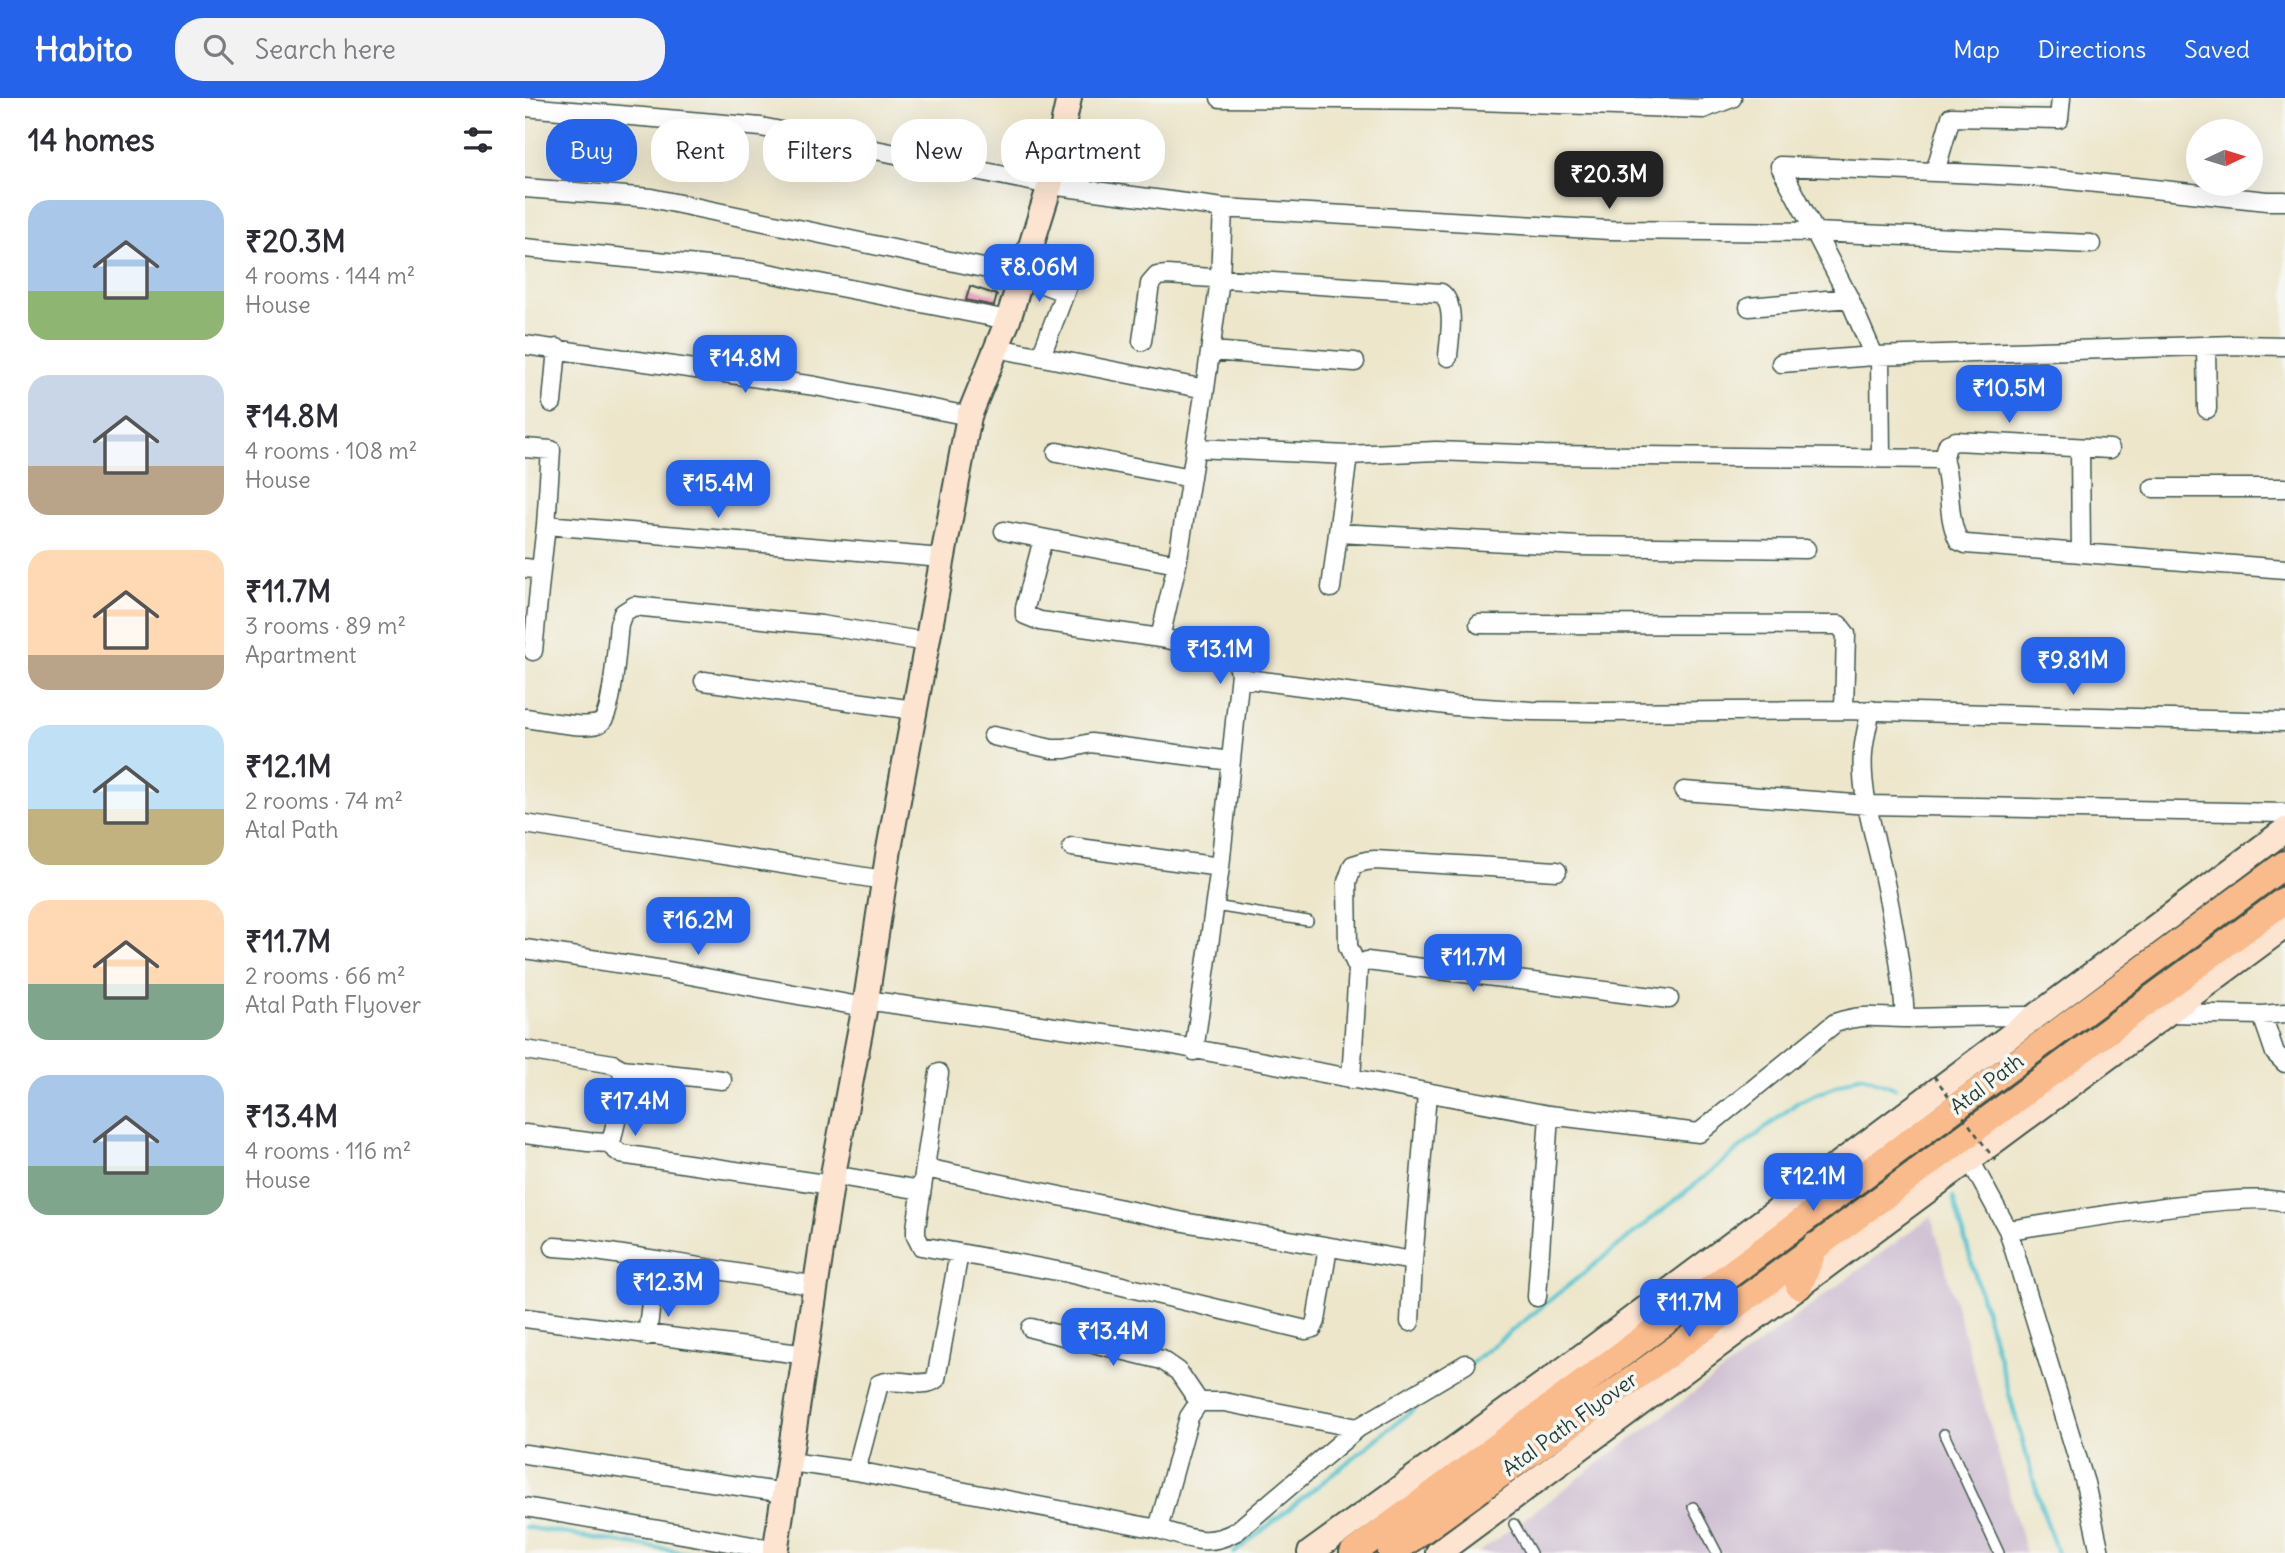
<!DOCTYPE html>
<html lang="en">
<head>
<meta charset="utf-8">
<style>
	body { margin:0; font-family:Delius,sans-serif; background:#f2f2f3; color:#2b2b33; height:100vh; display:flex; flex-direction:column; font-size:26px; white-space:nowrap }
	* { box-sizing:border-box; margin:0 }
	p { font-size:23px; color:#7c7c81 }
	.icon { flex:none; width:38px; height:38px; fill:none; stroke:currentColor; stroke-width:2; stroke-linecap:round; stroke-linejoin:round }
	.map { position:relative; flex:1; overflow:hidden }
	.side { display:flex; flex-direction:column; background:#fff; width:525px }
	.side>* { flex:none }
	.hud { position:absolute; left:21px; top:21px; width:665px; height:63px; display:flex; gap:14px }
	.needle { width:46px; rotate:86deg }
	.buttons { position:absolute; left:1661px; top:21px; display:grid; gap:14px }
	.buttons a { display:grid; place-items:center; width:77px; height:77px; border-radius:50%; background:#fff; box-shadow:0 7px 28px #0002; font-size:35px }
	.price { position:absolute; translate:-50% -60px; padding:0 16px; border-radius:14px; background:#2563eb; color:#fff; font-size:23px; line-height:46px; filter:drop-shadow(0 2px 4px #0008) }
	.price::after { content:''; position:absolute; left:50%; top:42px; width:21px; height:16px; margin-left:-10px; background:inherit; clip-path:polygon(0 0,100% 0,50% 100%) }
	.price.selected { background:#222; color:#fff }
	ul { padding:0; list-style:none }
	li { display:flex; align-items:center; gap:21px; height:175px; padding:0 28px }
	li span { display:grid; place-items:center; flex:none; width:196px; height:140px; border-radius:21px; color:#555 }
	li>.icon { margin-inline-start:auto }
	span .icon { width:84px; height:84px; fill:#fffc; stroke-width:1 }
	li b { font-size:30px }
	h2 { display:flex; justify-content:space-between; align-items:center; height:84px; padding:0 28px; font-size:30px }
	.chip { padding:0 24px; border-radius:28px; background:#fff; box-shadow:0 7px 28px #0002; font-size:24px; line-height:63px }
	.chip.selected { background:#2563eb; color:#fff }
	header { display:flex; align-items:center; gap:42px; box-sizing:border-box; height:98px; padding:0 35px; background:#2563eb; color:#fff }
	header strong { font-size:33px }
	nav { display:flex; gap:38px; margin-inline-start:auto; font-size:24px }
	.search { width:490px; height:63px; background:#f2f2f3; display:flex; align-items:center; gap:18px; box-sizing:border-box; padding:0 24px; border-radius:28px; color:#7c7c81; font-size:26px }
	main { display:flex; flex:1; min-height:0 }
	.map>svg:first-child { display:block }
	.industrial { fill:#cebed1 }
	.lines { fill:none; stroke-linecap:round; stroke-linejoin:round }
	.stream { stroke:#58c5cf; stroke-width:4.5 }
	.building { fill:#f1a1c1 }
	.lane-casing { stroke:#3e564b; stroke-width:12 }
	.street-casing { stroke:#3e564b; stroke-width:21 }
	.secondary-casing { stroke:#3e564b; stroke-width:28 }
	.primary-casing { stroke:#3e564b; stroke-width:30 }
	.lane { stroke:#fff; stroke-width:9 }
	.street { stroke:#fff; stroke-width:18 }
	.secondary { stroke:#fde4d1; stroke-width:24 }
	.primary { stroke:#fabb8c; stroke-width:26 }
	.path-bridge { stroke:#3e564b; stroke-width:2.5; stroke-dasharray:5 5; stroke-linecap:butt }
	.labels { text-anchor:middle; stroke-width:7; stroke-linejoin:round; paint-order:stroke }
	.street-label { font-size:21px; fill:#1f3d34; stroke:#f6f6f2 }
</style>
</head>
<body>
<header>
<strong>Habito</strong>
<div class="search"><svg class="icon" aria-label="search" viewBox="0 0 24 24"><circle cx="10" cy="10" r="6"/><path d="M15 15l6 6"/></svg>Search here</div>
<nav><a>Map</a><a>Directions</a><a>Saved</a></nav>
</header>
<main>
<section class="side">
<h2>14 homes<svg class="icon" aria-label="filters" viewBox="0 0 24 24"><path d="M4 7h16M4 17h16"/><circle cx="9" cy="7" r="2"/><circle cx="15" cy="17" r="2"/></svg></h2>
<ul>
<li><span style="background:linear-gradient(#a9c7e8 65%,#8fb573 0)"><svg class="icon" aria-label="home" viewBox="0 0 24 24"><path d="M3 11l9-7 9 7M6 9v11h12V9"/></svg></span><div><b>₹20.3M</b><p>4 rooms · 144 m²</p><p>House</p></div></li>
<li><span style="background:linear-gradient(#c9d6e8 65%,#b9a48a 0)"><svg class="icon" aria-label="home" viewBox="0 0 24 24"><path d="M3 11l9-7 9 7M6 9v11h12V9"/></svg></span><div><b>₹14.8M</b><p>4 rooms · 108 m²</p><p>House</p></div></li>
<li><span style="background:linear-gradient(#ffd9b3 75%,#b9a48a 0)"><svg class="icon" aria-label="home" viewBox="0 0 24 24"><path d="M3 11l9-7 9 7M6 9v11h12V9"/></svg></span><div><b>₹11.7M</b><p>3 rooms · 89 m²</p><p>Apartment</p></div></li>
<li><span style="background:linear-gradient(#bfe0f5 60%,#c2b280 0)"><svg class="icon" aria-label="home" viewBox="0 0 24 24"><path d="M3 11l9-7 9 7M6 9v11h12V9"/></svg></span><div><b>₹12.1M</b><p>2 rooms · 74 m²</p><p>Atal Path</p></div></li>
<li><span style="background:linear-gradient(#ffd9b3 60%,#7fa58c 0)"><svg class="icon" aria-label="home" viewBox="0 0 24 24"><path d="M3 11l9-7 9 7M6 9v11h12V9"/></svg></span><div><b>₹11.7M</b><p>2 rooms · 66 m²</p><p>Atal Path Flyover</p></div></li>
<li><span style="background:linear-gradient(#a9c7e8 65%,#7fa58c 0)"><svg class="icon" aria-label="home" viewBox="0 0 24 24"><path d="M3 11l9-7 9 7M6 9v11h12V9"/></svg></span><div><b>₹13.4M</b><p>4 rooms · 116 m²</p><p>House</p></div></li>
</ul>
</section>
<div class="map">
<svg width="1760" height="1455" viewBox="0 0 1760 1455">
	<rect width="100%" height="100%" fill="#f6f6f2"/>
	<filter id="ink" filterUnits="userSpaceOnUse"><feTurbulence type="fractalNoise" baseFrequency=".0143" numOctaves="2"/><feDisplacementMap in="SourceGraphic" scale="14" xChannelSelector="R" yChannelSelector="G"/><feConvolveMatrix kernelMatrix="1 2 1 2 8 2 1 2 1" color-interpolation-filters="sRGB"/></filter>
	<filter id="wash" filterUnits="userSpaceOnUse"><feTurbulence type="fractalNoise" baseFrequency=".00686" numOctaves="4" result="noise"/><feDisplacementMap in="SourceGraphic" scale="28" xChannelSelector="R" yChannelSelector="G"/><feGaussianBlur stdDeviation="1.57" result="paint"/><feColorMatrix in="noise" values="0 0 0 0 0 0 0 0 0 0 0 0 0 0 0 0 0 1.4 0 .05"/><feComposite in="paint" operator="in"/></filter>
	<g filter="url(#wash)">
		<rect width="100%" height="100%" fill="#ede6cb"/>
		<path class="industrial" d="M1406 1118 1501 1455H953Z"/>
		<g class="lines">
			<path class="stream" d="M1428 1099 1514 1401 1532 1455
				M945 1266 1273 1004 1336 977 1370 990
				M0 1429 162 1455
				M709 1455 914 1291"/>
		</g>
		<g id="blocks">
			<path class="building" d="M445 188 472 197 469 208 441 202Z"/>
		</g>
	</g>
	<g filter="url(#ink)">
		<use href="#blocks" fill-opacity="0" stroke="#3e564b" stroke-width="2"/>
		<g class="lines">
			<g class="lane-casing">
				<path id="lane" d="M690 808 783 823
					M1419 1336 1474 1455
					M1168 1409 1192 1455
					M989 1426 1006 1455"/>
			</g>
			<g class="street-casing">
				<path id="street" d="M695 0 923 2 1178 11 1207 0
					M0 9 236 29 525 87 698 110 1085 132 1290 134 1255 68 1410 74 1426 19 1534 21 1536 0
					M1410 74 1515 79 1742 103H1760
					M0 90 126 100 496 178 539 194
					M1566 146 1290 134 1324 200 1349 258 1710 247 1760 248
					M0 150 233 173 483 222
					M1224 209 1324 200
					M617 243 625 186 632 178 642 177 916 195C932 207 924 241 923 259
					M0 247 290 288 444 318
					M1681 248 1682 311
					M472 250 680 291 695 181 698 110
					M686 253 830 264
					M516 258 550 168
					M1355 259 1356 360
					M1256 265 1349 258
					M27 305 32 250
					M0 350 26 352 21 427
					M671 350 823 357 911 353 1019 357 1418 361C1427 387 1421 419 1434 443L1441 446 1760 471
					M1555 350 1556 454
					M532 354 666 380
					M1418 361 1423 346 1431 343 1585 351
					M1628 390H1760
					M479 433 652 466
					M813 435 1054 448 1281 451
					M518 441 500 510V517L515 523 635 540
					M0 470 16 472 21 427 417 460
					M806 490 823 357
					M954 526 1314 527 1321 536 1319 612
					M8 553 16 472
					M715 580 929 608 1007 613 1078 614 1319 612 1760 624
					M179 583 389 612
					M1346 612C1343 626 1339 641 1338 655 1335 692 1348 731 1356 766 1367 817 1377 868 1380 920
					M0 620C17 622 61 632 75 625 88 618 92 542 94 526L98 515 109 508 296 527 402 544
					M468 638 527 651H540L566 645 706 663
					M1159 693 1343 707 1760 715
					M0 726 359 782
					M547 749 695 769
					M0 851 138 872 339 909
					M833 871 823 848 822 784 828 767 841 763 850 762 1032 773
					M341 902 621 942 1024 1017 1174 1035 1310 925C1342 914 1354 921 1384 920 1426 919 1467 918 1509 918
					M1642 915 1737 917 1760 915
					M1737 917 1750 955 1760 965
					M0 952 88 966 97 971 99 989 86 1045 87 1049 96 1056 306 1087
					M669 953 695 769 715 575 711 559 700 552 635 540 652 466 680 291
					M97 971 197 982
					M414 975 391 1130V1138L396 1148 543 1175 781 1232 788 1230 791 1223 803 1149
					M826 981 833 871 835 866 842 863 1144 901
					M0 1036 63 1044 86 1045
					M1443 1064 1451 1073 1483 1132 1560 1385 1575 1455
					M400 1070 664 1125 888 1163
					M308 1077 396 1092
					M1483 1132C1526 1126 1732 1090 1760 1105
					M29 1149 58 1151 131 1162
					M1012 1199 1024 1017
					M0 1220 282 1257
					M885 1224 888 1163 902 996
					M506 1230 637 1262 653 1273 674 1304
					M122 1238 131 1162 292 1188
					M0 1356 260 1395
					M265 1364 331 1373 633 1431C664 1440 682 1450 712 1433L833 1330 941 1266
					M331 1373 354 1286C371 1278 397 1292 411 1281L434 1155
					M0 1409 250 1452
					M633 1431 664 1319 674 1304H699L833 1330"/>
			</g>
			<g class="secondary-casing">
				<path id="secondary" d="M250 1455 306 1087 341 902 364 751 444 318 483 222 525 87 544 0
					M785 1455 1041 1270 1760 732
					M913 1455 1760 828"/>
			</g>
			<g class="primary-casing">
				<path id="primary" d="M1274 1188 1290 1148
					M828 1455 1760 766
					M866 1455 1239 1187 1760 802"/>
			</g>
			<use href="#lane" class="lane"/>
			<use href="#street" class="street"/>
			<use href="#secondary" class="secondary"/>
			<use href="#primary" class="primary"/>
			<path class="path-bridge" d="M1409 978 1472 1065"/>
		</g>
	</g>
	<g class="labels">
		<g class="street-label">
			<text transform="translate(1462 986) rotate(-37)" y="7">Atal Path</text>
			<text transform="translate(1045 1326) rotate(-36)" y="7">Atal Path Flyover</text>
		</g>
	</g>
</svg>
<div class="buttons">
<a><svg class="needle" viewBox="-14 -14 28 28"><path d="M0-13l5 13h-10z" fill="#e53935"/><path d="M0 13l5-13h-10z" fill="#7c7c81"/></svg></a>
</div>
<b class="price selected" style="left:1084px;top:113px">₹20.3M</b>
<b class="price" style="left:514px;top:206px">₹8.06M</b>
<b class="price" style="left:220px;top:297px">₹14.8M</b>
<b class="price" style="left:1484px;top:327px">₹10.5M</b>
<b class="price" style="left:193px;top:422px">₹15.4M</b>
<b class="price" style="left:695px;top:588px">₹13.1M</b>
<b class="price" style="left:1548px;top:599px">₹9.81M</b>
<b class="price" style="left:173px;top:859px">₹16.2M</b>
<b class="price" style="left:948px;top:896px">₹11.7M</b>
<b class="price" style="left:110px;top:1040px">₹17.4M</b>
<b class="price" style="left:1288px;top:1115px">₹12.1M</b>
<b class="price" style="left:143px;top:1221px">₹12.3M</b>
<b class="price" style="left:1164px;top:1241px">₹11.7M</b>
<b class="price" style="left:588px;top:1270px">₹13.4M</b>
<div class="hud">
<a class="chip selected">Buy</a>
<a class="chip">Rent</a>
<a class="chip">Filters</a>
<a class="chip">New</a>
<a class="chip">Apartment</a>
</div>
</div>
</main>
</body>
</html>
